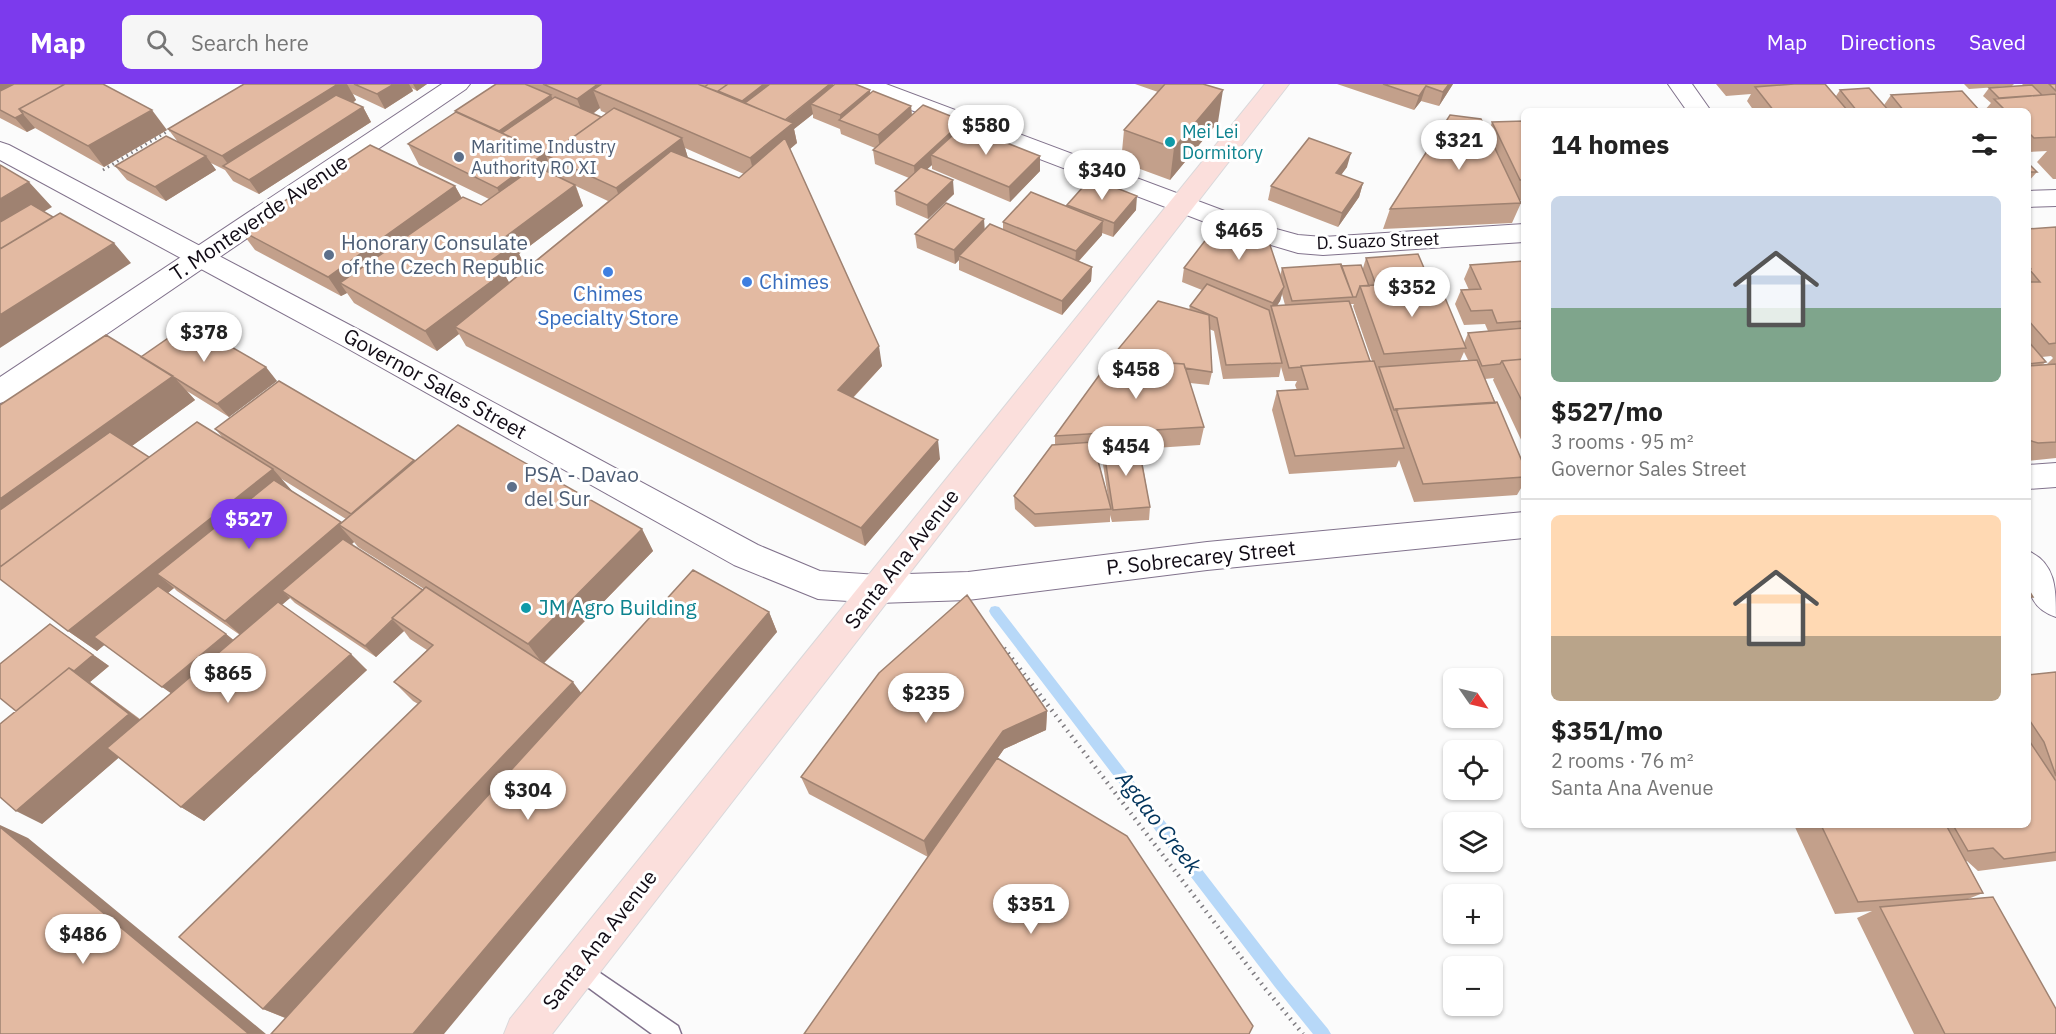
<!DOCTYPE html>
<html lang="en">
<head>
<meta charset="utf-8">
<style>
	body { margin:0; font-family:"IBM Plex Sans",sans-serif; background:#f6f6f6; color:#222; height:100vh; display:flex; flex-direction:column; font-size:22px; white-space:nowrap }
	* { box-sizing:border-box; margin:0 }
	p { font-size:20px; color:#767676 }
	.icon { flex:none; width:33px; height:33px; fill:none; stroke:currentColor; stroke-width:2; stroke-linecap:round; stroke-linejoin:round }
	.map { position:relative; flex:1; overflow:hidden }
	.drawer { position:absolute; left:1521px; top:24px; width:510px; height:720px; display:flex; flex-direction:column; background:#fff; border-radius:9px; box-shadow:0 2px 4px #0004 }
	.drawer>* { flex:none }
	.needle { width:39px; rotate:124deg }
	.buttons { position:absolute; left:1443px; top:584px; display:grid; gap:12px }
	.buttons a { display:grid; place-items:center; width:60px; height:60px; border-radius:9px; background:#fff; box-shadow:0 2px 4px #0004; font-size:30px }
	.price { position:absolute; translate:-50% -51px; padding:0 14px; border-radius:21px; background:#fff; color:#222; font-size:20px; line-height:39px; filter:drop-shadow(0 2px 3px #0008) }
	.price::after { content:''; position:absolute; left:50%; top:36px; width:18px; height:14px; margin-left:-9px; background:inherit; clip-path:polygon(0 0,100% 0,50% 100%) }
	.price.selected { background:#7c3aed; color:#fff }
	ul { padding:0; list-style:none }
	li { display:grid; align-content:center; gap:12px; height:318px; padding:0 30px }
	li+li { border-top:2px solid #e0e0e0 }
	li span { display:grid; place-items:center; height:186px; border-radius:9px; color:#555 }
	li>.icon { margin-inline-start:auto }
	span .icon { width:108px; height:108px; fill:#fffc; stroke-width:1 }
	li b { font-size:26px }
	h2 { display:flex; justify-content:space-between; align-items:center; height:72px; padding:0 30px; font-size:26px }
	header { display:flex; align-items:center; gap:36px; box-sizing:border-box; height:84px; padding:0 30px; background:#7c3aed; color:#fff }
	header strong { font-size:28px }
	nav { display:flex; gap:33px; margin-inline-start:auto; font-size:21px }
	.search { width:420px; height:54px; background:#f6f6f6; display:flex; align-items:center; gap:15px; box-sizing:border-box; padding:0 21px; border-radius:9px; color:#767676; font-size:22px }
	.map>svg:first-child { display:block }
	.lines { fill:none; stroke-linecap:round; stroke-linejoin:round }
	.stream { fill:#b7d8f8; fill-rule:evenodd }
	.service-casing { stroke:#81728c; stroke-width:3 }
	.minor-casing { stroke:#81728c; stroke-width:2 }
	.tertiary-casing { stroke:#81728c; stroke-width:2 }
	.primary-casing { stroke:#d9d8da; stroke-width:2 }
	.path-far1 { stroke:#7f7c81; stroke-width:3; stroke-dasharray:1.5 4; stroke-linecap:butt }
	.path { stroke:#7f7c81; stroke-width:4.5; stroke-dasharray:1.5 5; stroke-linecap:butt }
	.service { fill:#fff; fill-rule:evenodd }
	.minor { fill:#fff; fill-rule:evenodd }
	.tertiary { fill:#fff; fill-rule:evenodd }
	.primary { fill:#fbdfdc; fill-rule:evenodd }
	.wall { fill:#c3a08b; fill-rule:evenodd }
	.shaded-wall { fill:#9f8271 }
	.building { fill:#e3baa2; stroke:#9f8271; stroke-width:1.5 }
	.culture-dot { fill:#0f9aa8; stroke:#fff; stroke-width:2 }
	.service-dot { fill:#5c6f8a; stroke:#fff; stroke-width:2 }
	.shop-dot { fill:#3f7fe0; stroke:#fff; stroke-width:2 }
	.labels { text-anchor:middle; stroke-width:6; stroke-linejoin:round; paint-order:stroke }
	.far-culture-label { font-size:18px; fill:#0d838f; stroke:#fff; text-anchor:start }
	.far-service-label { font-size:18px; fill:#4e5e75; stroke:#fff; text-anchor:start }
	.far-street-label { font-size:18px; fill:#110b15; stroke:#fff }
	.street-label { font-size:21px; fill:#110b15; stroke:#fff }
	.service-label { font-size:21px; fill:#4e5e75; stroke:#fff; text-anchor:start }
	.shop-label { font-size:21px; fill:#366cbe; stroke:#fff; text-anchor:start }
	.culture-label { font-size:21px; fill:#0d838f; stroke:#fff; text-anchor:start }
	.water-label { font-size:22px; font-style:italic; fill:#00335b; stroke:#fff }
</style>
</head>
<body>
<header>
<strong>Map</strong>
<div class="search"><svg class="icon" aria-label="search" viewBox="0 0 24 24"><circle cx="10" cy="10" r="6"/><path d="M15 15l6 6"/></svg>Search here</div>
<nav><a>Map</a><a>Directions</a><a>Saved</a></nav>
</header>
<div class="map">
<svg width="2056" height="950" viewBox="0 0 2056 950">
	<rect width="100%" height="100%" fill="#fbfbfb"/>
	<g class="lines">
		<path class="stream" d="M995 522 999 523 1285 893 1328 945 1331 950H1313L1275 903 991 531 989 527 991 523Z"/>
		<g class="service-casing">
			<path id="service" d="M578 874 678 942 681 950H652L571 891 568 884 571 877Z"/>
		</g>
		<g class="minor-casing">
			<path id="minor" d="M852 0H886L1262 141 1298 151 1323 153 1524 140V158L1323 171 1298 169 1244 153 856 5Z
				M0 58 9 61 363 248 758 461 820 487 878 491 890 495 895 505 890 515 878 519 818 515 734 481 343 262 0 76Z
				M2056 106V122L2028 123V107Z"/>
		</g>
		<g class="tertiary-casing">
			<path id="tertiary" d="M442 0H470L466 5 10 316 0 319V293Z
				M1668 0H1692L1711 27H1687Z
				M2056 379V403L2028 405V381Z
				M1524 428V454L1207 486 968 516 878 519 866 515 861 505 866 495 878 491 968 488 1207 458Z
				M2028 467C2056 479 2056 505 2056 533 2023 522 2028 496 2028 467Z"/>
		</g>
		<g class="primary-casing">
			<path id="primary" d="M1265 0H1289L552 950H504L510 935Z"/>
		</g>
		<path class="path-far1" d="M103 86 173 44"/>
		<path class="path" d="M1004 564 1264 903 1303 950"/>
		<use href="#service" class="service"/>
		<use href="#minor" class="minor"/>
		<use href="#tertiary" class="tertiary"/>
		<use href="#primary" class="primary"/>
	</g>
	<path class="wall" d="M0 0 167 46 104 83 35 44 27 48 0 34Z
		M244 0H427L417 7 412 4 413 7 385 25 353 10 356 16 353 19 363 23 371 38 259 110 233 97 225 86 211 79 216 86 166 117 127 96 115 82 178 58 168 45Z
		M496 0H833L834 1 870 9 911 22 912 31 963 37V42L1040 87 1010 118 932 85V81L927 85 954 110 928 135 896 121 895 107 909 94 875 80 873 66 875 64 841 50 840 45 813 34V30L794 45 797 59 790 65 882 282 853 314 940 375 865 462 466 262 459 250 437 267 354 219 347 209 341 212 255 166 240 146 455 102 462 114 481 121 489 115 419 81 408 60 456 29 455 27ZM600 24 601 27 606 29 601 33 593 30ZM685 64 744 90 739 94 688 74ZM576 102 608 117 509 198 506 193 524 180 519 170 583 122Z
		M1135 0H1203L1218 38 1170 96 1121 78 1124 46 1158 8Z
		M1337 0H1453L1439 22 1421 17 1414 26Z
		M1716 0H1825L1836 12 1840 6 1884 21 1891 11 1980 27H1754L1747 17 1751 10 1726 12Z
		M1964 0H2014L2012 2 1969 5Z
		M2022 0H2056V95H2053L2037 78 2047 67 2028 68V27H1984L1991 19 1983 12 1989 4 2024 2Z
		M1524 37V116H1519L1521 119 1512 139 1383 145 1390 125 1488 50 1492 38Z
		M2028 79 2037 88 2028 98Z
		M1347 83 1341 91 1363 99 1359 113 1338 143 1268 116 1271 102Z
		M1067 121 1136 126 1113 153 1102 149V151L1079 177 1092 183 1091 197 1062 231 959 186V176L955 180 917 164 915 150 985 145H1003V138L1067 122Z
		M2056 143V374L2028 377V145ZM2051 272 2053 274 2047 280 2042 281 2046 278 2042 273Z
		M1366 174 1430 198 1464 259 1468 249 1488 247 1485 240 1464 241 1455 220 1461 206H1469L1464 195 1470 181 1524 177V362L1493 296 1494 294 1485 295 1524 382V399L1517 411 1414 418 1399 376 1396 383 1289 390 1272 326 1277 307 1297 306 1295 301 1297 297H1285L1281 283 1279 293 1223 295 1214 247 1209 245 1212 288 1209 301 1190 299 1204 343 1200 361 1140 365 1150 423 1149 436 1112 438 1110 431V438L1035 443 1015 425 1014 412 1055 360V352L1189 226 1190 222 1202 206 1182 198 1184 184 1280 192 1282 184 1341 182 1363 184ZM1282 210 1285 221 1277 222 1280 217ZM1351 220H1354L1353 222 1372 277H1370ZM1464 268 1468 276 1460 277ZM1096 368H1102V374L1108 413Z
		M141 273 277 297 229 333 187 307 195 316 132 362 149 373 224 355 215 345 415 377 642 445 653 467 544 579 581 609 769 528 777 548 285 934 263 925 418 620 413 617 394 598 427 566 410 555 404 547 376 573 295 519 290 514 281 521 367 586 204 737 181 723 119 673 42 740 16 627 67 552 109 582 90 598 140 635 171 609 105 560 97 567 68 547ZM280 394 346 435 342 439 293 408ZM354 458 358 463 424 505 423 506 351 461ZM174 504 177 507 240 551 233 556 226 550 168 509Z
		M2056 588V777L1978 787 1967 777H1966L1983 809 1968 815 2056 950H1914L1857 834 1872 827 1835 830 1794 741H2028V591Z
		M1047 627 1046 646 1004 665 928 773 809 710 801 693Z"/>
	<path class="shaded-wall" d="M0 0H21L0 11Z
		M338 0H347L356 16 239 91 234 88 222 72Z
		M394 0H409L413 7 385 25 377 10Z
		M413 0H427L417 7Z
		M598 0H634L593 6 600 24 585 35 577 15Z
		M764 0H785L745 31 742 17Z
		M830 0H833L835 12 811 20 813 30 794 45 797 59 755 94 750 74 785 37Z
		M1449 0H1453L1439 22 1443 8Z
		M1426 2 1421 17 1414 26 1419 12Z
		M870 6 871 20 840 36V31Z
		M1223 6 1218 38 1170 96 1174 64Z
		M551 11 557 26 505 61 499 47Z
		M911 22 912 36 880 66 878 51Z
		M363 23 371 38 259 110 249 96Z
		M152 26 167 46 104 83 88 62Z
		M23 30 35 44 27 48 15 34Z
		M963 37 964 51 931 71 932 81 915 96 914 82Z
		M682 54 688 74 624 125 616 104Z
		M545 69 553 90 507 124 497 104Z
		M1351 69 1347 83 1332 103 1336 89Z
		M206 72 216 86 166 117 155 103Z
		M1040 72V87L1010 118 1009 103Z
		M953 96 954 110 928 135 927 121Z
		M29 98 52 123 0 153V115Z
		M1363 99 1359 113 1338 143 1342 129Z
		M575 101 583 122 519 170 524 180 506 193 514 208 455 243 459 250 437 267 425 247 488 179 504 154Z
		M455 102 466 122 340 199 347 209 341 212 328 193Z
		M1137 112 1136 126 1113 153 1114 139Z
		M984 135 985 149 959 172V176L955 180 954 166Z
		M1103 137 1102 151 1075 181 1076 167Z
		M114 159 131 179 0 264V231Z
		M1092 183 1091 197 1062 231V217Z
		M1284 203 1280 217 1272 228 1271 224 1273 219Z
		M879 262 882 282 842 325 838 306Z
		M266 283 277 297 229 333 217 320Z
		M173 292 195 316 0 458V415Z
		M938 356 940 375 865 462 861 444Z
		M273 385 293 408 157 490 174 504 97 567 68 547Z
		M341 438 339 441 354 458 291 513 282 507 290 514 244 554 225 537Z
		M642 445 653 467 543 580 528 560Z
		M769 528 777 548 444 950H413Z
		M393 536 404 547 376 573 365 562Z
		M50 540 109 582 90 598 152 645 42 740 16 727 38 641Z
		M226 550 240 561 178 614 162 603Z
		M351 570 367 586 204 737 181 723Z
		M573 598 587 617 291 936 263 925Z
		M1047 627 1046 646 1004 665 928 773 924 757 1003 647Z
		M0 741 28 754 266 950H248L0 743Z"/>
	<path class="building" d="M14 0H65L19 25 23 30 15 34 0 26V7Z
		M65 0H103L152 26 88 62 19 25Z
		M244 0H338L222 72 168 45Z
		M354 0H394L377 10Z
		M496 0H525L551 11 499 47 455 27Z
		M543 0H598L577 15Z
		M602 0H698L793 39 750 74 593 6Z
		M708 0H728L718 7 719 8 705 3Z
		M728 0H764L742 17 718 7Z
		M770 0H830L785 36 745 19Z
		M835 0H855L870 6 840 31 811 20Z
		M1165 0H1203L1223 6 1174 64 1124 46Z
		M1383 0H1449L1443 8 1426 2 1419 12Z
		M1794 0H1825L1848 27H1774L1755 3Z
		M2049 0H2056V7Z
		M2032 1 2042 11 1999 14 1989 4Z
		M1869 4 1889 27H1857L1840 6Z
		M873 7 911 22 878 51 839 36Z
		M1962 7 1980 27H1904L1891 11Z
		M2055 10 2056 11V53L2034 54 2028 48V27H2006L1994 15Z
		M336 11 363 23 249 96 223 82Z
		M555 13 601 33 548 71 502 49Z
		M923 21 963 37 914 82 873 66Z
		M614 24 682 54 616 104 547 72Z
		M456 28 545 69 497 104 408 60Z
		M1450 31 1481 35 1521 119 1390 125Z
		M1524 37V96H1520L1492 38Z
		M963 42 1040 72 1009 103 931 71Z
		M166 52 206 72 155 103 115 82Z
		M785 54 879 262 838 306 938 356 861 444 455 243 671 67 739 94Z
		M1309 54 1351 69 1336 89 1363 99 1342 129 1271 102Z
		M370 61 455 102 328 193 240 146Z
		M2028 79 2037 88H2028Z
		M0 81 29 98 0 115Z
		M536 82 575 101 504 154 514 160 488 179 504 188 425 247 340 199 463 113 481 121Z
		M921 83 953 96 927 121 895 107Z
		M1091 94 1137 112 1114 139 1067 121Z
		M1031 108 1103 137 1076 167 1003 138Z
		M946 119 984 135 954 166 915 150Z
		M31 120 53 133 0 165V138Z
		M60 129 114 159 0 231V165Z
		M1221 136 1267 152 1284 203 1273 219 1184 184Z
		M990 140 1092 183 1062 217 959 172Z
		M2056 143V259L2049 260 2028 236V198H2040L2030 186 2031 185 2028 181V145Z
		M1418 170 1430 198 1376 201 1366 174Z
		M1524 177V237L1497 239 1492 226 1471 227 1461 206 1481 205 1470 181Z
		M1341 180 1353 213 1292 217 1282 184Z
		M1361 181 1369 202H1360L1356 213H1353L1341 182Z
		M1438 197 1466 264 1384 270 1360 202Z
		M1207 200 1269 226 1282 279 1226 281 1217 234 1190 222Z
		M1158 217 1209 231 1212 288 1185 284 1184 280 1110 275Z
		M1349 217 1370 277 1301 282V283L1289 284 1271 222Z
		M190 239 266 283 217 320 141 273Z
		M1524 244V275L1502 277 1500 280 1482 282 1468 249Z
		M106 251 173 292 0 415V321Z
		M2028 257 2046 278 2028 280Z
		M1111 275 1184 280 1204 343 1055 352Z
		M1524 275V321L1502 277Z
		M1477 276 1495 319 1396 325 1397 326H1394L1379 283Z
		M1374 277 1404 364 1295 372 1277 307 1308 305 1301 282Z
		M2056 280V358L2038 359 2028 356V282Z
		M279 297 414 376 351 430 215 345Z
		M1497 318 1524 382V393L1423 400 1396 325Z
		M197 338 273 385 68 547 0 495V483Z
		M458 341 642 445 528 560 339 441Z
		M110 348 149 373 0 483V426Z
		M1093 358 1111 425 1035 430 1014 412 1052 361Z
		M1138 359 1150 423 1113 426 1103 361Z
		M274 396 341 438 225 537 157 490Z
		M343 455 423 506 392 534 393 535 365 562 282 507Z
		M693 486 769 528 413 950H271Z
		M158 502 226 550 162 603 94 553Z
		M426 503 573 598 263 925 179 853 421 617 394 598 433 561 392 534Z
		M2028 505 2033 513H2028Z
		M967 511 1047 627 1003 647 924 757 801 693 879 589Z
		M278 518 351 570 181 723 107 664Z
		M50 540 93 571 74 587 69 584 16 627 0 614V580Z
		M69 584 129 630 16 727 0 713V640Z
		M2056 588V692L2044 658 2028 634V591Z
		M2028 655 2056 697V768L2004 775 1993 764 1968 767 1953 741H2028Z
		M997 674 1127 752 1253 942 1249 950H804Z
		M1821 741H1946L1983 809 1858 818Z
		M0 743 249 950H0Z
		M1993 813 2056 925V950H1945L1880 823Z"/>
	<g class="culture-dot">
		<circle cx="1170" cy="58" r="6"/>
		<circle cx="526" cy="524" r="6"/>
	</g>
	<g class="service-dot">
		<circle cx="459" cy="73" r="6"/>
		<circle cx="329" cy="171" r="6"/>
		<circle cx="512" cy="403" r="6"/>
	</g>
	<g class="shop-dot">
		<circle cx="608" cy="188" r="6"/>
		<circle cx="747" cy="198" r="6"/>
	</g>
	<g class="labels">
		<g class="far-culture-label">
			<text x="1182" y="54">Mei Lei<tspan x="1182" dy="21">Dormitory</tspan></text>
		</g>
		<g class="far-service-label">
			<text x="471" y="69">Maritime Industry<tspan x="471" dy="21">Authority RO XI</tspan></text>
		</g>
		<g class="far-street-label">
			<text transform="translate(1378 157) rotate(-2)" y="6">D. Suazo Street</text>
		</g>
		<g class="street-label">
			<text transform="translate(259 134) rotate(-34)" y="7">T. Monteverde Avenue</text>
			<text transform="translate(435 300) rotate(29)" y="7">Governor Sales Street</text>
			<text transform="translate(1201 474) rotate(-6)" y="7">P. Sobrecarey Street</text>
			<text transform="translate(902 475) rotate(-52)" y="7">Santa Ana Avenue</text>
			<text transform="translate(600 856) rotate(-52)" y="7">Santa Ana Avenue</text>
		</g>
		<g class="service-label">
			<text x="341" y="166">Honorary Consulate<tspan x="341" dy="24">of the Czech Republic</tspan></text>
			<text x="524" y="398">PSA - Davao<tspan x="524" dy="24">del Sur</tspan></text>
		</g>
		<g class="shop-label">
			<text x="759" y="205">Chimes</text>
			<text x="608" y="217" text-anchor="middle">Chimes<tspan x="608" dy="24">Specialty Store</tspan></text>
		</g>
		<g class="culture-label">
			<text x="538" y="531">JM Agro Building</text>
		</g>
		<g class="water-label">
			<text transform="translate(1159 738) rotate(52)" y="8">Agdao Creek</text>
		</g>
	</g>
</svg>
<div class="buttons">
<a><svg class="needle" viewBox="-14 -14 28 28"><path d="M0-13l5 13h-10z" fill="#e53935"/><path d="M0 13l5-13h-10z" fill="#767676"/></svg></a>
<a><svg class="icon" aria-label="locate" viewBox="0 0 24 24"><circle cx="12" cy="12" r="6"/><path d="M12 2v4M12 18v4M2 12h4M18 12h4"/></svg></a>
<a><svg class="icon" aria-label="layers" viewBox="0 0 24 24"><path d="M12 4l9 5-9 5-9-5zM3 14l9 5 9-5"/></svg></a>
<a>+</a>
<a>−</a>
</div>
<b class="price" style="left:986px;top:72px">$580</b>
<b class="price" style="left:1459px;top:87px">$321</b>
<b class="price" style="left:1102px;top:117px">$340</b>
<b class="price" style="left:1239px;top:177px">$465</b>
<b class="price" style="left:1412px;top:234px">$352</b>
<b class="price" style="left:204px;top:279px">$378</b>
<b class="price" style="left:1136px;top:316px">$458</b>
<b class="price" style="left:1126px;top:393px">$454</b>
<b class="price selected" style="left:249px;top:466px">$527</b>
<b class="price" style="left:228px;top:620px">$865</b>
<b class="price" style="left:926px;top:640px">$235</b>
<b class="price" style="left:528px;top:737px">$304</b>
<b class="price" style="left:1031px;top:851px">$351</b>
<b class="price" style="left:83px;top:881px">$486</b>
<section class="drawer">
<h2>14 homes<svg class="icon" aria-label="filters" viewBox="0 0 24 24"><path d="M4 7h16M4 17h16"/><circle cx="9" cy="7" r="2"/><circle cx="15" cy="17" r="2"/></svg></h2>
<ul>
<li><span style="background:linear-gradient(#c9d6e8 60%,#7fa58c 0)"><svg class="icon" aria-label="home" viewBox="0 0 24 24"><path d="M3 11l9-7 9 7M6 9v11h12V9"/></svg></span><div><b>$527/mo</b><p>3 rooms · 95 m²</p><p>Governor Sales Street</p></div></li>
<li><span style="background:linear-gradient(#ffd9b3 65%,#b9a48a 0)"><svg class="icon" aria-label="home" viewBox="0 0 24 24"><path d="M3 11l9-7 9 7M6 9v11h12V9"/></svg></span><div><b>$351/mo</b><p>2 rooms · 76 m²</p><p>Santa Ana Avenue</p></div></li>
</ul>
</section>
</div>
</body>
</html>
